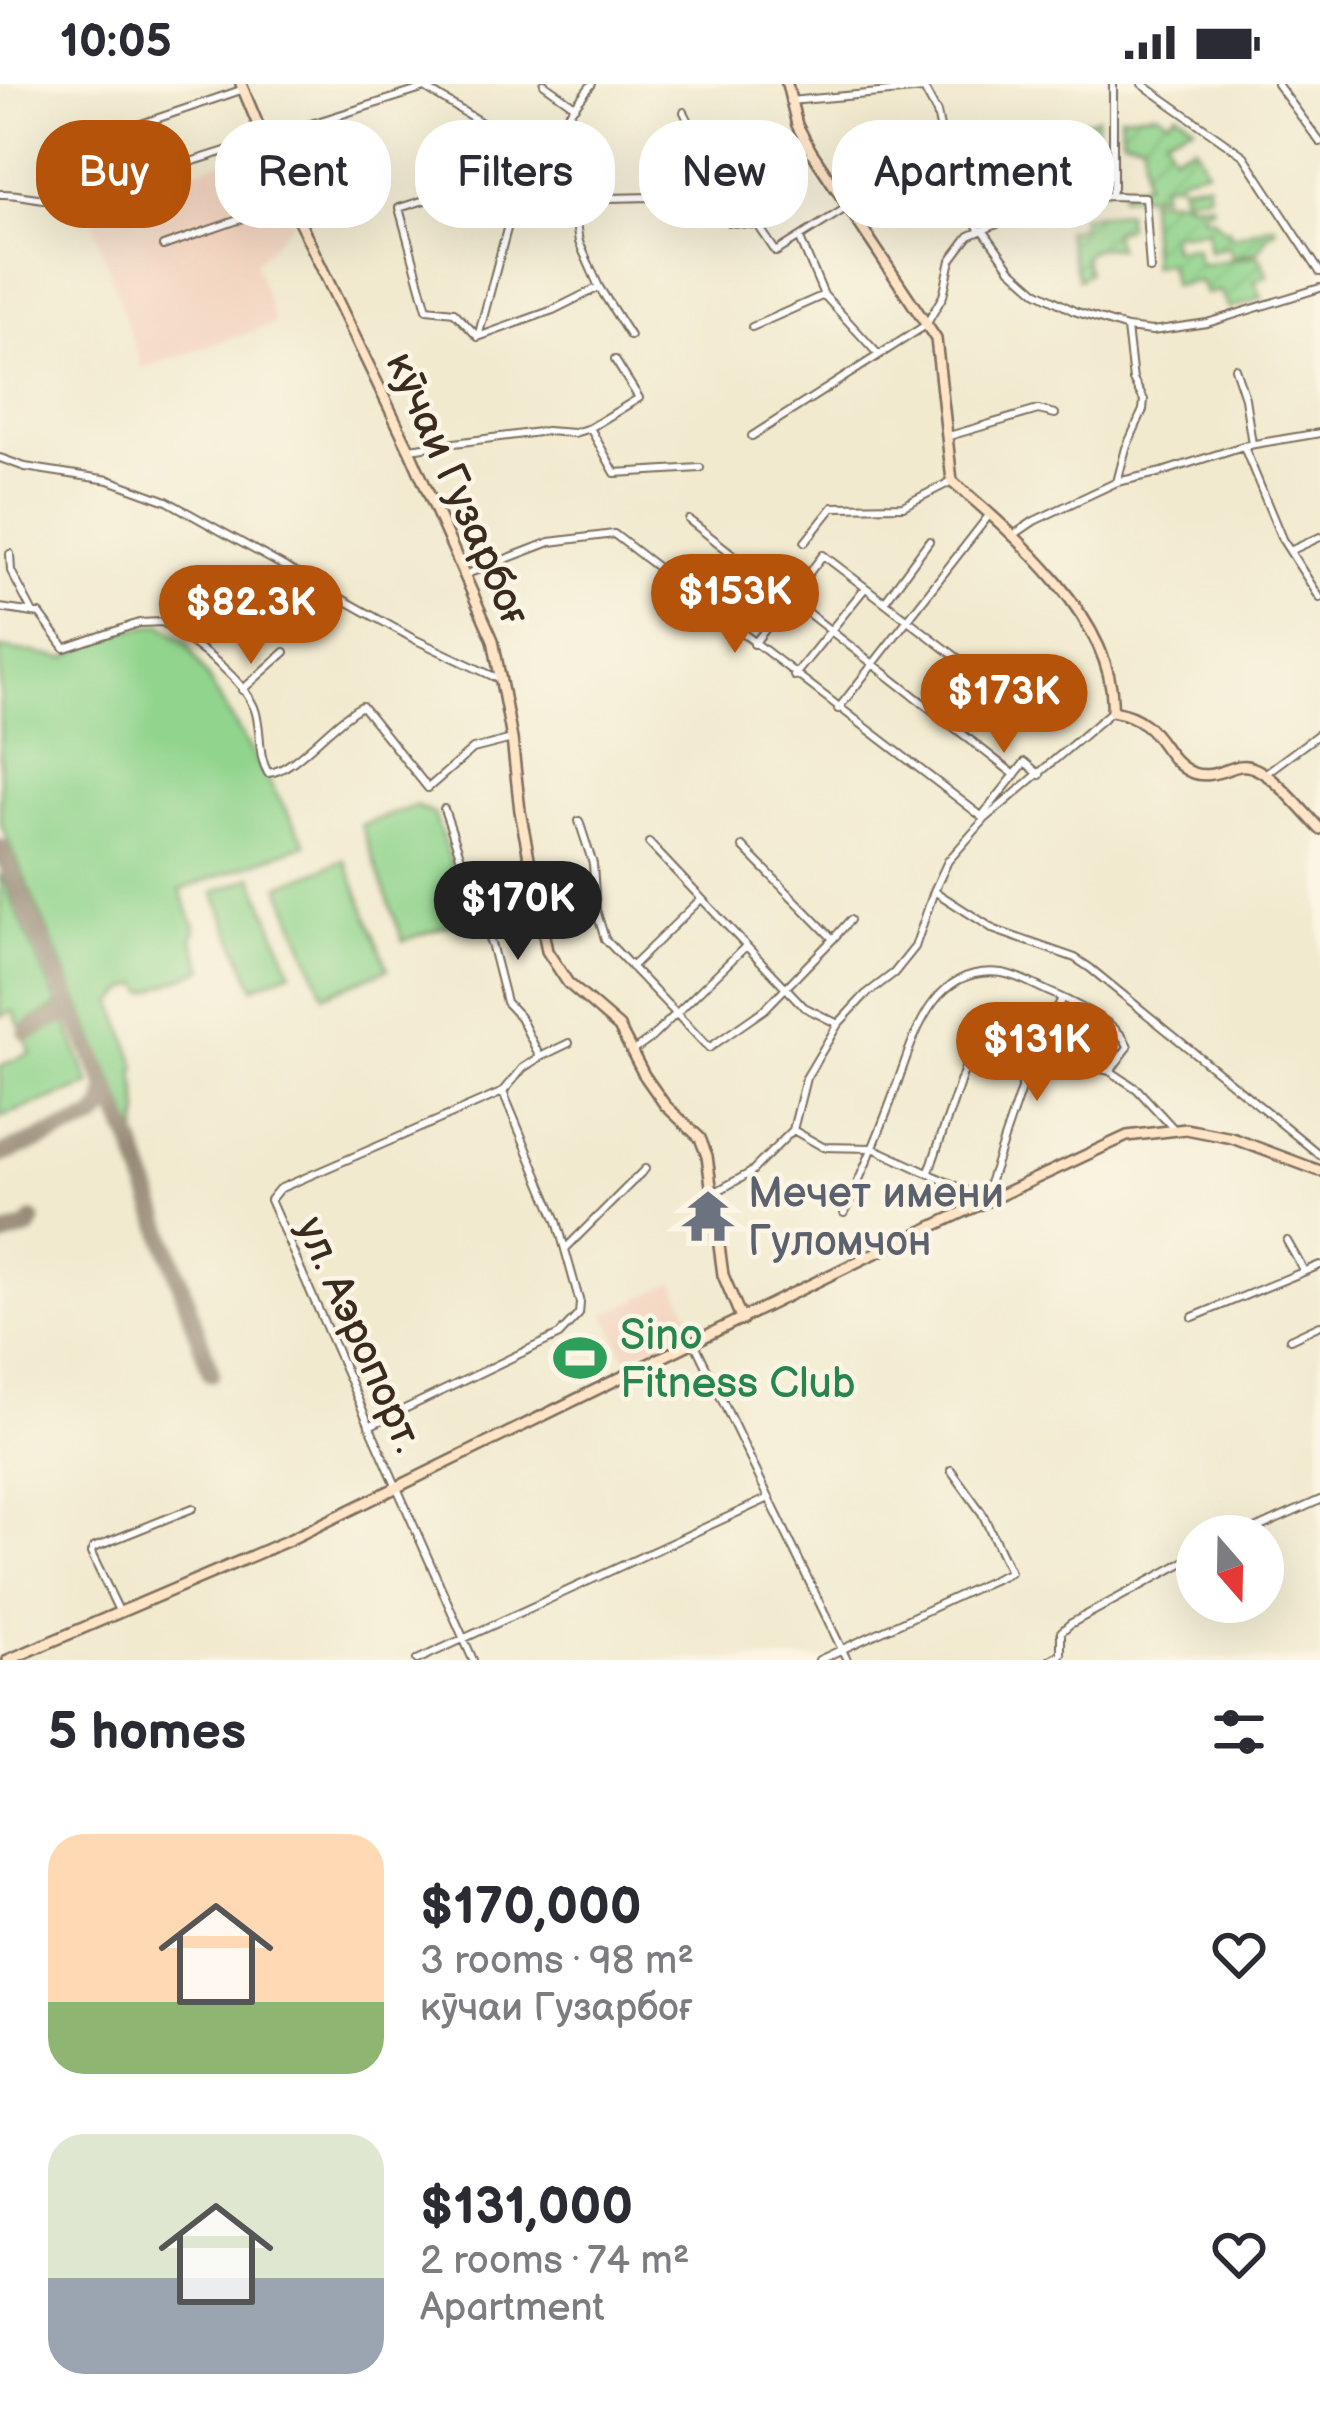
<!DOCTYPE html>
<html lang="en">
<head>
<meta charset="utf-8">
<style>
	body { margin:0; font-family:"Balsamiq Sans",sans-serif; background:#f7f7f7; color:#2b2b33; height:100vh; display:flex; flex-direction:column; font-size:45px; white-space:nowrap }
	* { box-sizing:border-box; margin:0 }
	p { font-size:39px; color:#7c7c81 }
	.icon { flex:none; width:66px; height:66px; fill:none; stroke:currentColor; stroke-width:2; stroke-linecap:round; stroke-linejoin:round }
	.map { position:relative; height:1576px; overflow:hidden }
	.details { display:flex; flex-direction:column; background:#fff; flex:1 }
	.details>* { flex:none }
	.guide { position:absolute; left:36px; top:36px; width:1248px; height:108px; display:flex; gap:24px }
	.needle { width:78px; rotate:160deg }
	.buttons { position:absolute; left:1176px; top:1431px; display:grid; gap:24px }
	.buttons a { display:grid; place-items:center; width:108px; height:108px; border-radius:50%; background:#fff; box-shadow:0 12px 48px #0002; font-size:60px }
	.price { position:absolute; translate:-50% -102px; padding:0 27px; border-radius:42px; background:#b45309; color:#fff; font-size:39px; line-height:78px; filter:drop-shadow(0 3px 6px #0008) }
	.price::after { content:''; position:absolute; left:50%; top:72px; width:36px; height:27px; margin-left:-18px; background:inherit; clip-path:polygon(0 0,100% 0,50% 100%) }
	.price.on { background:#222; color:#fff }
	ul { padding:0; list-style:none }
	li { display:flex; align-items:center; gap:36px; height:300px; padding:0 48px }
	li span { display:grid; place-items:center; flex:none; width:336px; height:240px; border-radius:36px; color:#555 }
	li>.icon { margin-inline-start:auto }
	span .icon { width:144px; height:144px; fill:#fffc; stroke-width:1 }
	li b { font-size:51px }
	h2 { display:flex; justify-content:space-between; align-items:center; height:144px; padding:0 48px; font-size:51px }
	.pill { padding:0 42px; border-radius:48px; background:#fff; box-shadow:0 12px 48px #0002; font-size:42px; line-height:108px }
	.pill.on { background:#b45309; color:#fff }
	.status { display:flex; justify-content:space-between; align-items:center; height:84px; padding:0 60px; background:#fff; direction:ltr }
	.status svg { height:33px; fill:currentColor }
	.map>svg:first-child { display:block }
	.built { fill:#f3d4bf }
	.grass { fill:#91d48d; stroke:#667f56; stroke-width:3 }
	.garden { fill:url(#garden-furrows); stroke:#667f56; stroke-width:3 }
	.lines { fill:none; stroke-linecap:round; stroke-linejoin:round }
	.taxiway { stroke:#968a76; stroke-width:18 }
	.street-casing { stroke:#7b6d5c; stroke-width:10 }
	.secondary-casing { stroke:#7b6d5c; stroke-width:14 }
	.street { stroke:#fff; stroke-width:6 }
	.secondary { stroke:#ffe4c6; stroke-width:9 }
	.labels { text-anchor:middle; stroke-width:9; stroke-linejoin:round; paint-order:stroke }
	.street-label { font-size:42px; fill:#3b2a1e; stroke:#fcf5e5 }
	.worship-label { font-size:42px; fill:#5b616d; stroke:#fcf5e5; text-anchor:start }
	.leisure-label { font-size:42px; fill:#27864d; stroke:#fcf5e5; text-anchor:start }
</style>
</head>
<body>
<div class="status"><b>10:05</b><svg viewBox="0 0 49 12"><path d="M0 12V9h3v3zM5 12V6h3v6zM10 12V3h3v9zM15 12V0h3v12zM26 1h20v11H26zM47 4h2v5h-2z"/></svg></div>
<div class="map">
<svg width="1320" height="1576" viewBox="0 0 1320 1576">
	<defs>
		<pattern id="garden-furrows" width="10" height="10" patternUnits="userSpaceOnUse" patternTransform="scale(3)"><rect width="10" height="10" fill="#91d48d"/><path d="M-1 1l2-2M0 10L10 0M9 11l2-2" fill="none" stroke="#7eb679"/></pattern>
	</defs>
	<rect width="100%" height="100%" fill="#fcf5e5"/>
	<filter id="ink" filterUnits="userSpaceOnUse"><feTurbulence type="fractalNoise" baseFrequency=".00833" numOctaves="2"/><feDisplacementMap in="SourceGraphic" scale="24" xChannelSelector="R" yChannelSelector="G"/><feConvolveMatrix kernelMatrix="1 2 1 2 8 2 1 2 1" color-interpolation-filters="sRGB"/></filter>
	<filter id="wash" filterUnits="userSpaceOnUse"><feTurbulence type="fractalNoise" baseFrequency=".004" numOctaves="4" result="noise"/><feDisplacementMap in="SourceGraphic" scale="48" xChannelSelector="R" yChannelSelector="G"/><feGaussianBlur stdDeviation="2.7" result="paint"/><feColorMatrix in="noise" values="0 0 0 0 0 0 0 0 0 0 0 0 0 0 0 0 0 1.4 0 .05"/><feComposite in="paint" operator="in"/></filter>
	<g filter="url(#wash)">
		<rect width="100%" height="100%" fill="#f1eacf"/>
		<path class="built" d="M261 63 294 138 255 179 275 240 142 285 87 120 143 105Z
			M675 1198 690 1232 683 1236 688 1248 626 1274 605 1230Z"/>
		<path class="grass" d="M162 540 187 559 306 760 180 806 196 846 192 854 204 885 145 909 141 900 128 905 114 919 137 984 134 988 140 1028 137 1052 0 738V564L65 574 125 546Z
			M415 722 434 730 470 833 403 857 361 741Z
			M345 776 388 885 324 911 280 802Z
			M0 790 58 921 20 943 13 927 0 932Z
			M253 793 291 887 254 903 214 808Z
			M66 938 90 1001 0 1033V982L31 969 26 956Z"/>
		<path class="garden" d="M1157 28 1168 35 1177 28 1194 41 1165 52 1173 70 1195 61 1207 85 1178 93 1179 98 1162 99V110L1122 112V104L1145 99 1143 57 1123 54 1120 31Z
			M1097 33 1096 60 1088 64 1090 71H1096L1097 78 1101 77V83L1092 85 1093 95 1104 93 1105 103 1087 107 1083 94 1072 96 1071 103 1066 104 1063 94H1059L1055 73 1036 78 1028 58Z
			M1207 98 1209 110 1186 112V118L1211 119 1212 124 1202 125V132L1212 133 1224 146 1229 145 1231 153 1274 141 1276 146 1267 152 1258 167 1231 174 1229 162 1209 167 1207 146 1171 150 1172 165 1195 163 1200 181 1259 171 1268 191 1255 197 1262 214 1229 225 1220 207 1206 210 1199 197 1173 202 1168 179 1152 182 1148 115H1182L1181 101Z
			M1126 128 1127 143 1112 149 1118 164C1106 163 1093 161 1084 172L1088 189 1078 195 1065 147 1081 143V132Z"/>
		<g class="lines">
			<path class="taxiway" d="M0 764 133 1060 211 1289
				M27 948 65 929 69 915
				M0 1071 94 1035 104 1024 108 1003
				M0 1153 29 1143 32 1137"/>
		</g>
	</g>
	<g filter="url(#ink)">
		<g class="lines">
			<g class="street-casing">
				<path id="street" d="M544 0 575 22
					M1142 0 1244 72 1320 188
					M1277 0 1320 58
					M789 17 924 5 937 29 951 95 980 147
					M85 59 244 5
					M0 110C24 109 46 119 70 116L425 4 592 107 607 114 653 113 676 123 718 121 729 138 758 141 776 168 846 124
					M1110 112 1113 103V0
					M653 113 700 59 684 28
					M428 115 399 124 427 225 454 228 478 253
					M983 146 1011 185 1036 207 1074 227 1127 244 1152 247 1207 239 1320 204
					M800 155 824 211 877 269
					M163 162 290 118
					M599 203 630 252
					M752 243 824 211
					M478 253 522 89 592 0
					M478 253 553 226 599 203 579 158 568 93
					M1235 284 1245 314 1252 360
					M590 344 615 389 700 384
					M752 352 926 241 943 212 951 176 969 152 1049 118 1110 112 1145 113 1150 185
					M949 352 1038 326 1055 330
					M1244 363 1282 455 1320 514
					M409 365 546 347 574 349 590 344 639 314 615 276
					M0 374 25 383 109 396 167 417 414 555 501 596
					M1117 398 1126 364 1143 326 1144 316 1133 296 1127 244
					M689 436 1015 691
					M1015 450 1034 437 1117 398 1162 388 1243 362 1320 349
					M805 458 833 423 903 422 952 397
					M1290 467 1320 453
					M10 470 11 487 33 529
					M464 491 550 458 614 450 985 735
					M885 517 929 457
					M0 524 40 530 65 564 139 539 163 538C193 561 239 588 254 623 263 645 256 668 268 689 294 688 333 636 362 622L428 704 473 665 512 655
					M711 526 747 482
					M163 538 201 489
					M754 560 823 471 1002 608
					M794 592 865 504
					M242 606 285 568
					M838 625 990 430
					M1112 627 985 735 948 777 934 807 995 846 1075 874 1090 884 1320 1071
					M1266 689 1320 649
					M444 725 492 863 506 918 520 933 540 973 523 984 503 1008
					M981 733 1025 678 1040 691
					M579 737 593 780 596 826 605 855 709 964 765 925 833 855 743 763
					M649 759 804 923 838 940 865 911 894 889 915 863 934 807
					M833 855 850 836
					M631 883 701 815
					M632 968 650 955 746 862
					M1036 971 1110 987
					M540 973 569 959
					M793 1046 823 1063 873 1064 982 1114
					M929 1088 967 978
					M712 1110 750 1089 793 1046 806 994 838 940
					M982 1120 1025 993 1062 914
					M844 1129C861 1092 877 1055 891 1017 911 965 927 879 1002 889 1020 892 1037 903 1054 910 1076 921 1120 939 1128 963L1110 987 1137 1005 1174 1045
					M1287 1157 1304 1187
					M565 1165 645 1085
					M1193 1233 1320 1181
					M1290 1255 1320 1241
					M694 1258 847 1576
					M369 1342 559 1251 579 1230 580 1219 557 1137 503 1008
					M1240 1452 1320 1416
					M120 1529 91 1469 93 1464 193 1424
					M417 1576 769 1414
					M473 1576 270 1116 279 1105 503 1008
					M819 1576 1010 1488 982 1429 951 1386
					M1050 1576 1061 1570V1548L1070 1540 1197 1471"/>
			</g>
			<g class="secondary-casing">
				<path id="secondary" d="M241 0 290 118 409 365 493 556 512 655 520 727 547 867 568 899 619 943 644 991 665 1021 700 1054 707 1072 723 1191 742 1236
					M787 0 797 41 811 67 936 255 952 397C1013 449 1118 539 1112 627 1165 636 1158 674 1193 689 1210 695 1225 685 1240 682 1265 677 1303 728 1320 745
					M8 1576 289 1456 865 1174 1127 1052 1186 1045 1232 1054 1320 1087"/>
			</g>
			<use href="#street" class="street"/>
			<use href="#secondary" class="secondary"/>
		</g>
	</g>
	<defs>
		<g id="temple-bare" transform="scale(4.14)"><path d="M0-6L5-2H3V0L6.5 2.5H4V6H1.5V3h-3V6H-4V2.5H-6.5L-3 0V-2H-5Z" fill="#6b7280" stroke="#fcf5e5" stroke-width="2.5" paint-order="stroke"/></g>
		<g id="stadium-bare" transform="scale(4.14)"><path d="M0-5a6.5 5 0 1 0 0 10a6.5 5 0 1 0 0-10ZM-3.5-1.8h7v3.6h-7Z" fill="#2e9e5b" stroke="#fcf5e5" stroke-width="2.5" paint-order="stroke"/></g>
	</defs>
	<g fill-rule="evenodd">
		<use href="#temple-bare" x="708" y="1132"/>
		<use href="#stadium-bare" x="580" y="1274"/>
	</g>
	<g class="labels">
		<g class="street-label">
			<text transform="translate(459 404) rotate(66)" y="15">кӯчаи Гузарбоғ</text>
			<text transform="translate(361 1250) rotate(66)" y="15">ул. Аэропорт.</text>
		</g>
		<g class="worship-label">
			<text x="748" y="1123">Мечет имени<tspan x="748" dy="48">Гуломчон</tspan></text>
		</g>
		<g class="leisure-label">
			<text x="620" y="1265">Sino<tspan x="620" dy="48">Fitness Club</tspan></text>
		</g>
	</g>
</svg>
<div class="buttons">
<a><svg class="needle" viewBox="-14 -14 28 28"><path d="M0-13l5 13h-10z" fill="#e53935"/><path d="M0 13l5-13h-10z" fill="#7c7c81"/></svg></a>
</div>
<b class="price" style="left:735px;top:572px">$153K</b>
<b class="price" style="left:251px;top:583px">$82.3K</b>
<b class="price" style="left:1004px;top:672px">$173K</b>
<b class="price on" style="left:518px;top:879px">$170K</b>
<b class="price" style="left:1037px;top:1020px">$131K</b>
<div class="guide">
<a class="pill on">Buy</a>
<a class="pill">Rent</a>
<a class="pill">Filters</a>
<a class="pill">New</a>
<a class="pill">Apartment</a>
</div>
</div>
<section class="details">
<h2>5 homes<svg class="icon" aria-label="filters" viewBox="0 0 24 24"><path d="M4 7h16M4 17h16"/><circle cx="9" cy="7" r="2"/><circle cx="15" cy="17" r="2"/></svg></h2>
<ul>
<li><span style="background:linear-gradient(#ffd9b3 70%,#8fb573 0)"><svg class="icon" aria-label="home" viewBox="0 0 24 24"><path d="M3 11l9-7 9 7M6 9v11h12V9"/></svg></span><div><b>$170,000</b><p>3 rooms · 98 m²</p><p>кӯчаи Гузарбоғ</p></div><svg class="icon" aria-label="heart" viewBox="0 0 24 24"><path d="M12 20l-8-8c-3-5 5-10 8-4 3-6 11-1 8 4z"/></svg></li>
<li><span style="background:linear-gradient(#dfe7d0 60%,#9aa5b1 0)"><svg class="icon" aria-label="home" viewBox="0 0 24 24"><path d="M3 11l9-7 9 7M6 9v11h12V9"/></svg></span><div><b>$131,000</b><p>2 rooms · 74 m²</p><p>Apartment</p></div><svg class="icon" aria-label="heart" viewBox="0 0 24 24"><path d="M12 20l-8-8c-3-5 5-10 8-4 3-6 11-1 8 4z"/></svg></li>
</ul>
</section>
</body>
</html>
